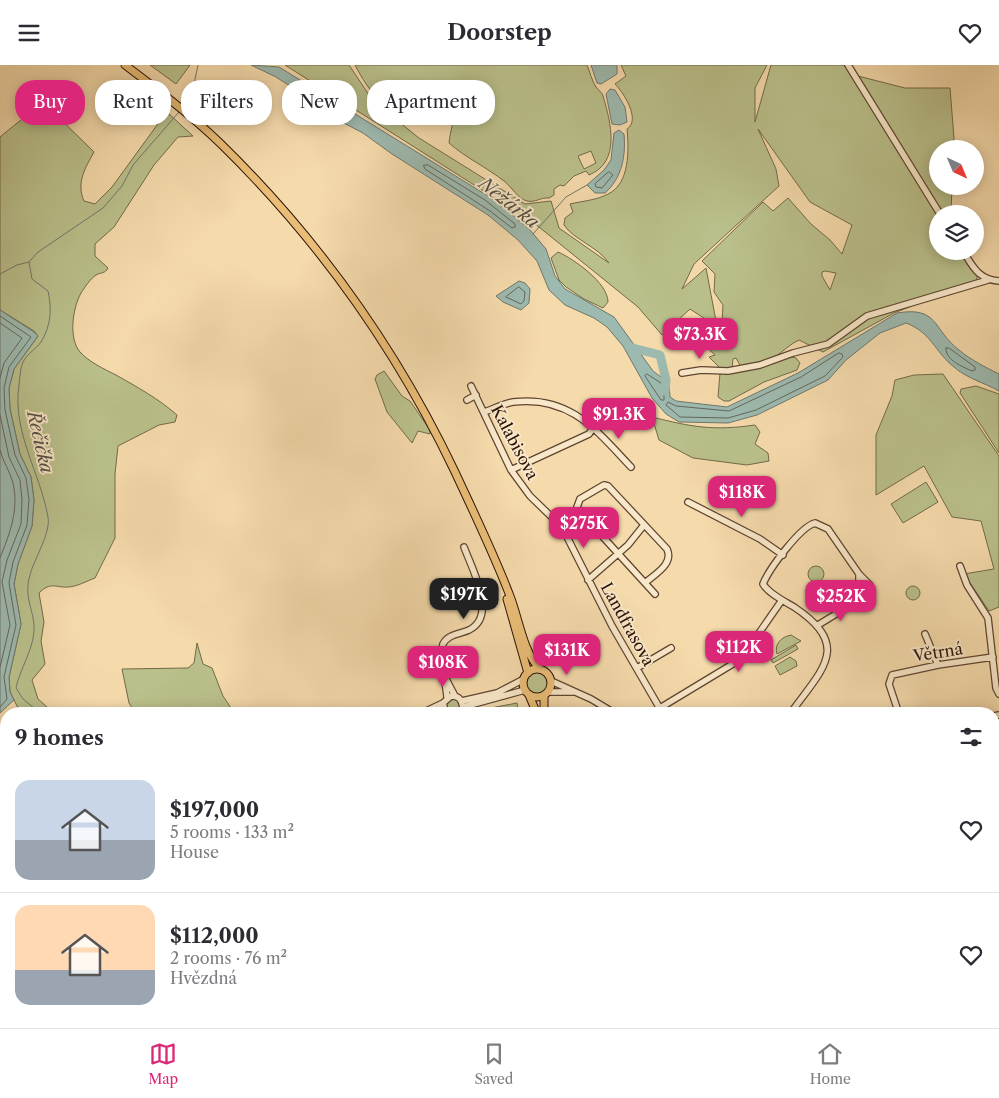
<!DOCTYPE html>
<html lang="en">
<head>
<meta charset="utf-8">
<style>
	body { margin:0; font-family:"Libre Caslon Text",serif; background:#f7f7f7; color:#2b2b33; height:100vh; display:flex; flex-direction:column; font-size:19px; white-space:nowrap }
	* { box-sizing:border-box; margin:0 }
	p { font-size:16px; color:#7c7c81 }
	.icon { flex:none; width:28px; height:28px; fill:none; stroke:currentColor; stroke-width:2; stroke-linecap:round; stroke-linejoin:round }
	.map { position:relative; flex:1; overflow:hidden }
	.details { position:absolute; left:0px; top:642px; width:1000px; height:321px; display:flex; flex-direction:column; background:#fff; border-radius:20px 20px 0 0; box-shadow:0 2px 12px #0003 }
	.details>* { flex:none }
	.hud { position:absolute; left:15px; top:15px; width:500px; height:45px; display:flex; gap:10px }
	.needle { width:32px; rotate:136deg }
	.fabs { position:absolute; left:929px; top:75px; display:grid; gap:10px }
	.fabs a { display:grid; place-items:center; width:55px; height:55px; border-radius:50%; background:#fff; box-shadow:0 2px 12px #0003; font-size:25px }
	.price { position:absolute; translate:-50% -42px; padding:0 11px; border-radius:10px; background:#db2777; color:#fff; font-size:16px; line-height:32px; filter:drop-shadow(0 1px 2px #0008) }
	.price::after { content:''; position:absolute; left:50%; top:30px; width:15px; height:11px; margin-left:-8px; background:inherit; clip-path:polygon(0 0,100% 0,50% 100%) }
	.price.active { background:#222; color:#fff }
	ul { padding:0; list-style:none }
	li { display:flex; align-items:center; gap:15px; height:125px; padding:0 15px }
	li+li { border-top:1px solid #e1e1e2 }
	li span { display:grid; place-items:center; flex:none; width:140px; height:100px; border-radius:15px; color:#555 }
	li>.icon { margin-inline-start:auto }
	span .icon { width:60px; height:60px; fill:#fffc; stroke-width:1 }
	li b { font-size:21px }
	h2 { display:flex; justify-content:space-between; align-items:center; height:60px; padding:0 15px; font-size:21px }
	.tag { padding:0 18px; border-radius:20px; background:#fff; box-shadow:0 2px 12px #0003; font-size:18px; line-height:45px }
	.tag.active { background:#db2777; color:#fff }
	header { display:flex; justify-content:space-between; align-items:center; height:65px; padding:0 15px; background:#fff; font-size:22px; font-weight:700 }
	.dock { display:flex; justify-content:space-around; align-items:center; height:70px; border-top:1px solid #e1e1e2; background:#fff; font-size:14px; color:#7c7c81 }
	.dock a { display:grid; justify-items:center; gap:2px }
	.dock .active { color:#db2777 }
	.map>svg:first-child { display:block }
	.green { fill:#bac08b; stroke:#72694a; fill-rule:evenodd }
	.water { fill:#9dbab0; stroke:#6f776d }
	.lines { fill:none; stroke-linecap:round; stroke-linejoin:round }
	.shore { stroke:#64665c; stroke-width:1 }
	.stream { stroke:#6f776d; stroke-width:1 }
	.river { stroke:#9dbab0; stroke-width:9 }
	.minor-casing { stroke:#5e4431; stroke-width:8 }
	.major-casing { stroke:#2b1208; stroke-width:9 }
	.minor { stroke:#f8e7c8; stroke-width:5.5 }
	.major { stroke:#eabd76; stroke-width:7 }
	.labels { text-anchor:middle; stroke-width:4; stroke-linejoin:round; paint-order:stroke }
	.street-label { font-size:16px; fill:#2b1208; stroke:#f8e7c8 }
	.water-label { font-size:18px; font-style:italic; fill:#534d43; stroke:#f8e7c8 }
</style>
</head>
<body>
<header><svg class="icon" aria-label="menu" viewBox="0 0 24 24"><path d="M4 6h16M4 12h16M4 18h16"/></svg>Doorstep<svg class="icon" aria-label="heart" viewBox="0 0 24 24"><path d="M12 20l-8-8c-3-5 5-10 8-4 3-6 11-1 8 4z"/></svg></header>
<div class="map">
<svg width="999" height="963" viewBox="0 0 999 963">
	<rect width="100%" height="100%" fill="#f5daab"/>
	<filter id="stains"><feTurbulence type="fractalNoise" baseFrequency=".004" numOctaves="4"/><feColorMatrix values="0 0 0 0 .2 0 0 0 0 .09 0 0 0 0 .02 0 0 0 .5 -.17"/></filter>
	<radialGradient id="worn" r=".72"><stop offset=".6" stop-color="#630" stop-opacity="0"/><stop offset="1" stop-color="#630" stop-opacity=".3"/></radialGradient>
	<path class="green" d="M150 0H190L176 19Z
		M285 0H349L367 27 379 41 419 73 525 139 551 136 559 163 609 198C598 182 573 174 564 160L565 153 573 147 570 139C583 136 597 135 608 129 630 119 629 84 627 64 641 55 624 28 615 19L626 11 621 0H767L755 23V57L771 0H847L854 10 905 23H950L954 73 952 84H938V121H952L951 149H938V186H963L978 209 975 219 935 232 894 248 823 287 799 275C790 279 784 286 776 291 767 298 752 300 741 302L736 293 733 294 732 304 720 303 709 292 715 290 691 268 700 259 710 257 690 244 662 270 638 242 534 158ZM758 64 810 137 852 160 842 189 830 175 811 159 788 133 773 146 763 137 702 196 715 209 714 227 723 240 722 257 726 285 722 261 712 258 716 256 706 203 682 224 694 199 779 121 776 104ZM825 206 836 208 830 225 822 211V207Z
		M355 0H587C590 7 592 16 596 22 598 25 602 27 603 31 611 58 621 97 589 110L586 106 574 111 564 121 560 120 554 124V130L549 133C541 132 535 138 527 136 518 134 511 121 504 116 486 102 466 93 449 78 450 67 455 53 454 42 453 37 449 33 445 30 425 16 414 48 397 48 377 38 365 19 355 0ZM591 86 596 98 584 104 578 91Z
		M143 25 193 71 178 72 154 100 114 162 95 179V191L108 203C105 209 101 207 96 210 90 214 85 222 81 228 73 242 68 273 80 287 89 297 104 304 116 310 137 322 159 334 177 350L175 357 159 360 118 381 115 409V473L95 513C87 516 76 522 68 522 56 523 51 516 39 528L44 557 41 576 45 599 32 615 38 634 55 649H34L19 645 10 627 9 612 21 559 14 519 18 499 32 461 34 435 31 412 20 389 10 344 9 323 14 304 38 271 34 266 0 245V72L43 37 94 87C85 103 76 118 84 136L95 139 112 122 160 56Z
		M558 187C574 194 608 218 608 237L603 243 584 234 566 222 559 215 551 193Z
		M792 292 796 293 800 298 797 305 764 317 729 336H724L718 332 720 308Z
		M384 306 402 331 410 336 430 365V369L418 366 412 378 387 347 375 314 377 310Z
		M943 309 999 391V542L989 546 964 509 994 504 981 456 952 452 924 401 876 430V370L892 331 895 315 914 310Z
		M976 321 999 329V388L960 328 961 324Z
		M652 352C692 362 713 366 755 360L760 367 755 379 768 388 769 396 747 400 693 393 659 375Z
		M926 417 938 437 903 458 891 439Z
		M808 509a8 8 0 1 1 16 0a8 8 0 1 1-16 0Z
		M906 528a7 7 0 1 1 14 0a7 7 0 1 1-14 0Z
		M791 570 801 576 777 589C774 579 781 572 791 570Z
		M197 578 203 599 212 603 223 631 233 646 212 649H136L129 638 122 604 188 603 194 598Z
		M796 580 798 584 773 598 771 595Z
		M790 592 796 596 797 601 780 610 775 601Z
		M526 618a11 11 0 1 1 22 0a11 11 0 1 1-22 0Z
		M446 641a7 7 0 1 1 14 0a7 7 0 1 1-14 0Z
		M517 638 519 649H468L470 647Z
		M3 682 6 684V721L0 717V683Z"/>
	<path class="water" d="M251 0 279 2 488 131 508 146 530 165 546 184 555 211 565 224 614 252 653 306 669 318 670 332 676 336 727 342 798 308 897 248C939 241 932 264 959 285 971 295 985 302 999 309V326C985 318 966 313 954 302 934 286 932 268 906 258L880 268 846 295 828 315 757 350 728 358 679 357 666 349 652 333 623 281 607 262 594 253 565 240 549 225 537 196 518 175 488 150 392 89 363 68 336 54 318 39 276 12Z
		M591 0H617V9L601 19 597 18Z
		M610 24 615 25 625 42 627 57 620 60 612 59 606 29Z
		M619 65 624 69C626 91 622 113 605 128H595L587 120 604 105 611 95 614 68Z
		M519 216 525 218 530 224 529 238 521 245 503 237 496 231Z
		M0 245 34 267 38 271 14 304 9 323 10 344 20 389 31 412 34 435 32 461 18 499 14 519 21 559 9 612 10 627 14 635 0 648Z
		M6 749V908L0 900V754Z"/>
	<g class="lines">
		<path class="shore" d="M424 100H428L485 135 515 159V162L512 163 490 146 425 104Z
			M609 107 613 110 602 123 596 122 595 119Z
			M519 222 525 227 524 236 521 239 506 232Z
			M0 251 31 272 9 302 4 323 5 345 15 390 26 413 29 435 27 460 13 497 9 518 16 560 4 612 7 634 0 642
			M0 258 22 273 4 298 0 313
			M946 283H949L975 302V305L972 306C963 302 945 295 946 283Z
			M839 288 842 289 843 292 825 311 756 345 728 353 680 352 666 340 668 337 676 341 729 346 801 312Z
			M647 309 664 320V335H661L645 311Z
			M0 350 9 392 20 415 22 435 21 459 7 495 2 517 10 560 0 602
			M0 385C3 397 10 406 13 418 19 445 10 468 0 493"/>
		<path class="stream" d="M183 42 192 29 198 0
			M533 169 566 132 587 120
			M0 209 17 200 29 197
			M41 649 23 634 16 623C20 604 33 585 34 566 35 546 23 533 30 510 34 494 51 468 48 452 40 407 12 367 19 320 20 313 20 303 23 297 27 289 36 284 41 277 51 261 52 244 48 226L32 214 29 197 38 187 103 143 122 121 133 100 179 47
			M465 958 475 963"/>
		<path class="river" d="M629 282 660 290 666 315 665 326"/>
		<g class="minor-casing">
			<path id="minor" d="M848 0 940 149
				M963 186C973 202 979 215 999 216
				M682 308 701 305 728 306 760 300 793 288 828 279 867 251 988 215
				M471 321 511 405 530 431 562 462 612 561 659 642
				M467 335 476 330
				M484 347C493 344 503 339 513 337 570 330 596 365 631 402
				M511 405 589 369 593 363
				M688 437 760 474 783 490
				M960 501 967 520 988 553 996 623 999 629
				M588 515 628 480 644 460
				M645 518C655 509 674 499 667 484L608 421 604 420 580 434 577 442 582 449 655 529
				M854 538 859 523V509
				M925 569 938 600
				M637 603 671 583
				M446 614 455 631
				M551 616 591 634 616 649
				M548 627H573
				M447 632C446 617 438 592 443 579 448 569 460 569 469 565 498 551 472 504 464 482
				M462 636 497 628 524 614
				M463 642 525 625
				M424 647 443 638
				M426 647 444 646
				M446 649 443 638 451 631C459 631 461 634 463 642L459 649
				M650 649 741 594 782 535
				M790 649C822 604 853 581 794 542 784 536 769 529 763 519 769 504 800 462 815 458L828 464 859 509 870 520 866 534 854 538 818 560
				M899 649 889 619 892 610 938 600 993 592
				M994 651 999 650
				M602 958V963
				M786 958 790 963
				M939 958 946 963
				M964 958 966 963
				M67 963V962
				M699 963 701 958
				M905 963 912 958"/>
		</g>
		<g class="major-casing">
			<path id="major" d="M125 0C158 25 191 50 221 79 318 174 397 285 455 407 474 448 494 489 510 531 519 554 523 587 540 604
				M507 534 528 608
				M523 618a14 14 0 1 1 28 0a14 14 0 1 1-28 0Z
				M529 630 537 649
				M544 649V631
				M556 963 557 958"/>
		</g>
		<use href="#minor" class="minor"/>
		<use href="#major" class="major"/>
	</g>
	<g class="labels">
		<g class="street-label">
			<text transform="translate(515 377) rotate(62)" y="6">Kalabisova</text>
			<text transform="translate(628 559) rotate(61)" y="6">Landfrasova</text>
			<text transform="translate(938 587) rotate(-9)" y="6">Větrná</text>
		</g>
		<g class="water-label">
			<text transform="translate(509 138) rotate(38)" y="6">Nežárka</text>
			<text transform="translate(40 377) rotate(77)" y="6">Řečička</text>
		</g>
	</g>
	<rect width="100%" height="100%" filter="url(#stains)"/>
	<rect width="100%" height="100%" fill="url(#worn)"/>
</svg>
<div class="fabs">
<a><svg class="needle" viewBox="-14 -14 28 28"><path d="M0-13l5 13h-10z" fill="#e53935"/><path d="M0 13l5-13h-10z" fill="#7c7c81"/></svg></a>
<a><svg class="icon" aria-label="layers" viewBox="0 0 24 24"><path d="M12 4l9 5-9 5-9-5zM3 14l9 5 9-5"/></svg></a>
</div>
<b class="price" style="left:700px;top:295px">$73.3K</b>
<b class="price" style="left:619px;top:375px">$91.3K</b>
<b class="price" style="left:742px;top:453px">$118K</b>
<b class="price" style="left:584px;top:484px">$275K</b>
<b class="price active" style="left:464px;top:555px">$197K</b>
<b class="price" style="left:841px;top:557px">$252K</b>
<b class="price" style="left:739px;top:608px">$112K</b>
<b class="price" style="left:567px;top:611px">$131K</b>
<b class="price" style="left:443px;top:623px">$108K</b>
<div class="hud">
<a class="tag active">Buy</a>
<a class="tag">Rent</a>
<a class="tag">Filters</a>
<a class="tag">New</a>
<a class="tag">Apartment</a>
</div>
<section class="details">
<h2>9 homes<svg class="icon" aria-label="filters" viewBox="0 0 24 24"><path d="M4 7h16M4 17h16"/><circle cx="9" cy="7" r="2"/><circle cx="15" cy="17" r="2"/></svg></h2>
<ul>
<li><span style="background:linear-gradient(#c9d6e8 60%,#9aa5b1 0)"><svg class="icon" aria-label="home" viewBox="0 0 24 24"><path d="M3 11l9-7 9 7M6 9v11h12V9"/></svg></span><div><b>$197,000</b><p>5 rooms · 133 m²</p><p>House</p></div><svg class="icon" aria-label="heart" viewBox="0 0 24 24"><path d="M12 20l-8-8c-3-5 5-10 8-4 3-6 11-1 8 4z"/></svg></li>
<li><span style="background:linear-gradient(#ffd9b3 65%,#9aa5b1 0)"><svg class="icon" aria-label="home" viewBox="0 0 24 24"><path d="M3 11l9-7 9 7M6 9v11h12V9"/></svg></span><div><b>$112,000</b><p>2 rooms · 76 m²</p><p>Hvězdná</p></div><svg class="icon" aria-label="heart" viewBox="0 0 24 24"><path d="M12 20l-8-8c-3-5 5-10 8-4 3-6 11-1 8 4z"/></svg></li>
</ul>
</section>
</div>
<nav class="dock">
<a class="active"><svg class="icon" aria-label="map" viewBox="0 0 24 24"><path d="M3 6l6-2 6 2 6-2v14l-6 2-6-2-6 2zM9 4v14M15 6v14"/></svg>Map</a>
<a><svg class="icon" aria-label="saved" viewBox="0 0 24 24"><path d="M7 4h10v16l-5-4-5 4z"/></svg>Saved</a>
<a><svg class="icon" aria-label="home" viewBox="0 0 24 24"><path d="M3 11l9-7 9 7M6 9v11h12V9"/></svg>Home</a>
</nav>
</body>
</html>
